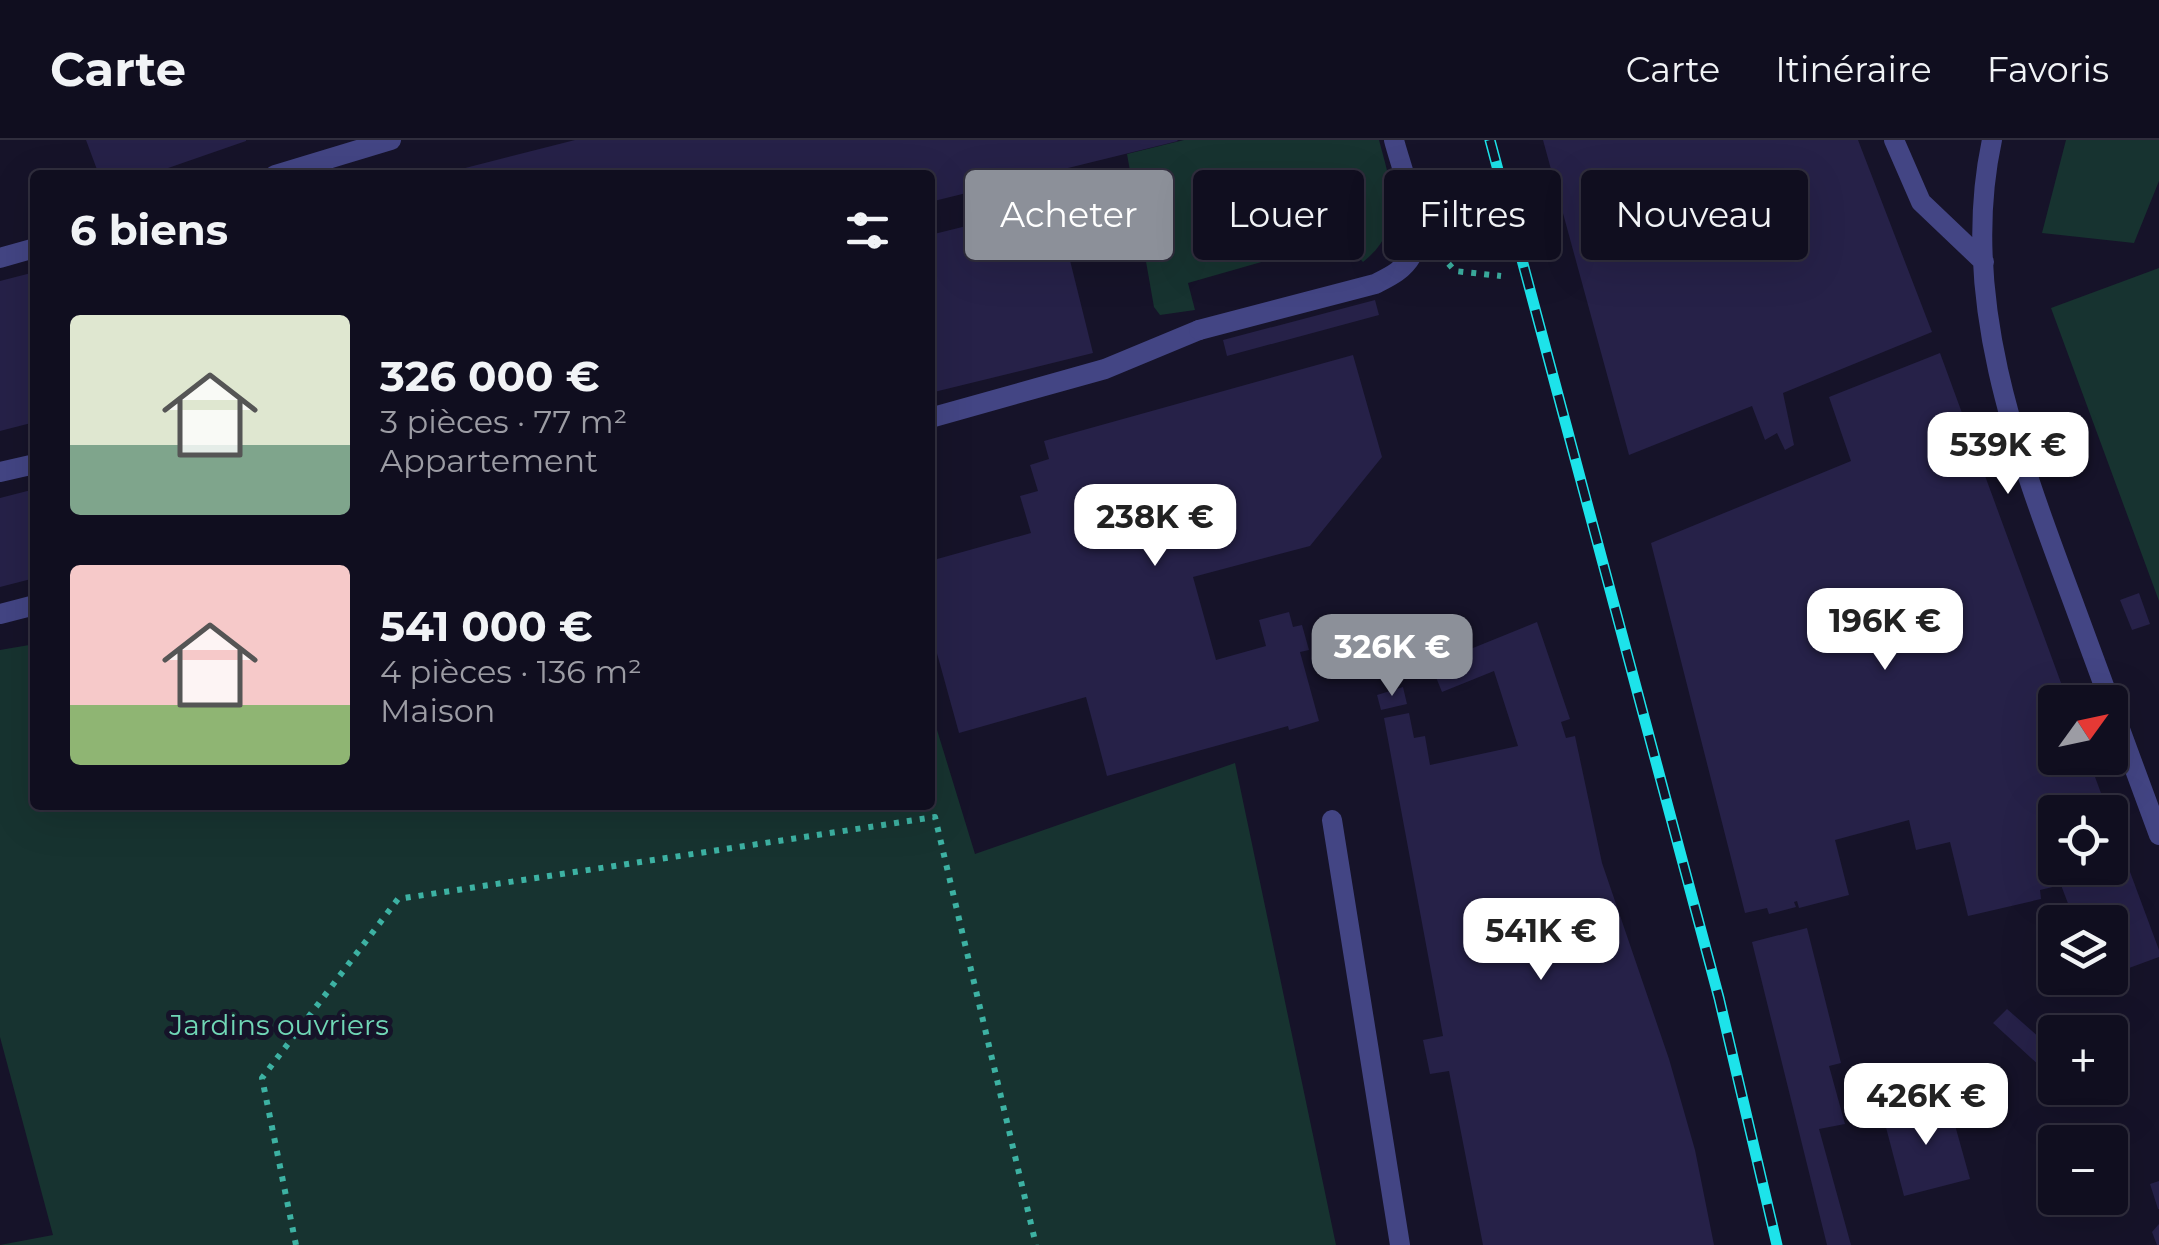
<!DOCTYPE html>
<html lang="fr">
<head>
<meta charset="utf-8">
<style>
	body { margin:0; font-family:Montserrat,sans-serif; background:#1e1c2c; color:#f1f3f6; height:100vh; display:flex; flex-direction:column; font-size:38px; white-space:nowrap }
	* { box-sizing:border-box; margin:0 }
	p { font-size:32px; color:#9c9ca4 }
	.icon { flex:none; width:55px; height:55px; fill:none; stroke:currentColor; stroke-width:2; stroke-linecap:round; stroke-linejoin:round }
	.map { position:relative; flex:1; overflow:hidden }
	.side { position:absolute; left:30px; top:30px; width:905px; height:640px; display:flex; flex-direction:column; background:#100e1f; border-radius:10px; box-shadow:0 10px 40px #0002,0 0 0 2px #302e3d }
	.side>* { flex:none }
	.guide { position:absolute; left:965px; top:30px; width:950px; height:90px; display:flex; gap:20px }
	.needle { width:65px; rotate:57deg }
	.fabs { position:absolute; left:2038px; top:545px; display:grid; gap:20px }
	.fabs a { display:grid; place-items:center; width:90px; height:90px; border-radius:10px; background:#100e1f; box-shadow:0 10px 40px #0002,0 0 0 2px #302e3d; font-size:50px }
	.price { position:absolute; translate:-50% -85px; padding:0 22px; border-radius:20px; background:#fff; color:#222; font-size:32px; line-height:65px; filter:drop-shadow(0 2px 5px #0008) }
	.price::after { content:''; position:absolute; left:50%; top:60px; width:30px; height:22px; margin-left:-15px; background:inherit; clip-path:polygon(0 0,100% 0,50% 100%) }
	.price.selected { background:#8c9099; color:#fff }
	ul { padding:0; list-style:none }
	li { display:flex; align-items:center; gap:30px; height:250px; padding:0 40px }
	li span { display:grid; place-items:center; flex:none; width:280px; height:200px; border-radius:10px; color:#555 }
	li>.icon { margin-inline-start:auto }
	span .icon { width:120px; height:120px; fill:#fffc; stroke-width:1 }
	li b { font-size:42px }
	h2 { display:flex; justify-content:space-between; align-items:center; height:120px; padding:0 40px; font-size:42px }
	.pill { padding:0 35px; border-radius:10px; background:#100e1f; box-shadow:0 10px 40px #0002,0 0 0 2px #302e3d; font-size:35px; line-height:90px }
	.pill.selected { background:#8c9099; color:#fff }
	header { display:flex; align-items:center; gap:60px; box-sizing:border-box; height:140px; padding:0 50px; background:#100e1f; border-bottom:2px solid #302e3d }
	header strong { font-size:48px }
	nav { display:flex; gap:55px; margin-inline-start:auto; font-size:35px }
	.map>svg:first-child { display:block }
	.green { fill:#173330 }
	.building { fill:#262148 }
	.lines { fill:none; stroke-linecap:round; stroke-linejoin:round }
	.path { stroke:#3db2a3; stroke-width:6; stroke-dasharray:5 8; stroke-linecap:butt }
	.lane { stroke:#434584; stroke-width:20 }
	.street { stroke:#434584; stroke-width:20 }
	.rail-casing { stroke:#1de3ea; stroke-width:11 }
	.rail { stroke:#161329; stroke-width:8; stroke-dasharray:22; stroke-linecap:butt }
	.labels { text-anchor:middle; stroke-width:10; stroke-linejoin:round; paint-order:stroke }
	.park-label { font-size:28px; fill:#70d7b6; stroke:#161329 }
</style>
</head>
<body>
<header>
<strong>Carte</strong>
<nav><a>Carte</a><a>Itinéraire</a><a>Favoris</a></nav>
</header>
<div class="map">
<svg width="2159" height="1105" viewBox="0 0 2159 1105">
	<rect width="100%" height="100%" fill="#161329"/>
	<path class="green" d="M1184 0H1379C1391 46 1407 87 1363 122L1342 99 1188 143 1195 170 1160 175 1154 167 1127 14Z
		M2066 0H2159V41L2134 103 2042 93Z
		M2159 128V461L2051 168Z
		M35 504V665H930V567L975 714 1235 623 1336 1105H0L53 1095 0 897V510Z"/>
	<path class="building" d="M86 0H246V1L148 35H99Z
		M575 0H1177L1178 1 930 62V35H438Z
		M1543 0H1858L1932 192 1783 253 1794 305 1785 310 1777 293 1765 300 1752 266 1629 315Z
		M1056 64 1093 213 930 253V95Z
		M35 132V282L0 291V141Z
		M1375 160 1379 175 1227 216 1223 200Z
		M1940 213 2068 562H2055V618H2088L2108 672H2055V728H2110V678L2159 810V817L2110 835V782H2075L2061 745 2040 750 2041 759 1968 776 1950 702 1916 710 1909 680 1835 700 1849 755 1799 768 1797 761 1794 762 1796 767 1769 774 1767 768 1745 773 1651 403 1851 321 1829 257Z
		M1353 215 1382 317 1310 406 1193 437 1216 520 1266 506 1259 480 1289 472 1293 487 1302 485 1309 510 1300 512 1319 581 1289 590 1288 586 1107 636 1086 557 959 593 930 488V421L1031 393 1020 356 1038 351 1030 325 1049 319 1044 301Z
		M35 349V438L0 447V358Z
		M2139 453 2150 484 2132 490 2120 460Z
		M1537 482 1570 579 1561 582 1566 598 1575 596 1602 723 1669 919 1695 1010 1714 1105H1483L1449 931 1430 934 1423 900 1443 896 1384 578 1409 573 1414 598 1425 596 1430 625 1518 606 1494 531 1442 552 1431 525Z
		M1403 547 1407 564 1381 570 1377 555Z
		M1807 788 1841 923 1829 926 1845 984 1819 989 1851 1105H1827L1752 802Z
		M2007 869 2055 911V940L1993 883Z
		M1948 960 1970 1039 1904 1056 1883 976Z
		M2159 1041V1069H2158L2150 1044Z
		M2159 1084V1105H2157L2152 1092Z"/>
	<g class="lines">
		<path class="path" d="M1440 114 1455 131 1501 136
			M296 1105 262 938 398 759 935 677 1036 1105"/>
		<path class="lane" d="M275 35 391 0
			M0 118 35 108
			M930 278 1105 229 1199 190
			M0 332 35 324
			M0 474 35 465
			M1332 680 1400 1105"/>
		<path class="street" d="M1894 0 1921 62 1984 122
			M1992 0C1958 157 2018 314 2072 459 2101 538 2130 616 2159 695
			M1199 190 1375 144C1389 137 1403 131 1412 115 1426 90 1401 28 1394 0"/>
		<g class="rail-casing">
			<path id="rail" d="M1490 0 1719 858 1777 1105"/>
		</g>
		<use href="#rail" class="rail"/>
	</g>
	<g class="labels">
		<g class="park-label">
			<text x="279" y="895">Jardins ouvriers</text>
		</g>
	</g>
</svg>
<div class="fabs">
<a><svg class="needle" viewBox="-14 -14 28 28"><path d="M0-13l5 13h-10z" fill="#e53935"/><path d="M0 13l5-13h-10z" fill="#9c9ca4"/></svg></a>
<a><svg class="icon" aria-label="locate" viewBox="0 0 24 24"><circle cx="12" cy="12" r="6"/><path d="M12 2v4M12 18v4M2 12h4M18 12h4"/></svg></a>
<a><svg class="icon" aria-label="layers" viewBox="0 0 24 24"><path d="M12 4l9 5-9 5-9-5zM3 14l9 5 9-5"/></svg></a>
<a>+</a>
<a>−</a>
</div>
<b class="price" style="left:2008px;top:357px">539K €</b>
<b class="price" style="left:1155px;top:429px">238K €</b>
<b class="price" style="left:1885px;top:533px">196K €</b>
<b class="price selected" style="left:1392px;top:559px">326K €</b>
<b class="price" style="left:1541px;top:843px">541K €</b>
<b class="price" style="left:1926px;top:1008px">426K €</b>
<div class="guide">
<a class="pill selected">Acheter</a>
<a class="pill">Louer</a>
<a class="pill">Filtres</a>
<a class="pill">Nouveau</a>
</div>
<section class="side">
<h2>6 biens<svg class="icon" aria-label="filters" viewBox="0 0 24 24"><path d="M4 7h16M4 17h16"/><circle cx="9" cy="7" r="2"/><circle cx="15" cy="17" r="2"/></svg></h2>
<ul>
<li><span style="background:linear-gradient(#dfe7d0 65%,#7fa58c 0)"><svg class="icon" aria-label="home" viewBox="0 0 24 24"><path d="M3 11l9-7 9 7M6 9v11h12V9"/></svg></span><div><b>326 000 €</b><p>3 pièces · 77 m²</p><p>Appartement</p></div></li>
<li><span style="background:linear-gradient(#f6c9c9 70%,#8fb573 0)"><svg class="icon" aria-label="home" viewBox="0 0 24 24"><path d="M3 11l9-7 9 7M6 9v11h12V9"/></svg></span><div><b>541 000 €</b><p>4 pièces · 136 m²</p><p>Maison</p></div></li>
</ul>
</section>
</div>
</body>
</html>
